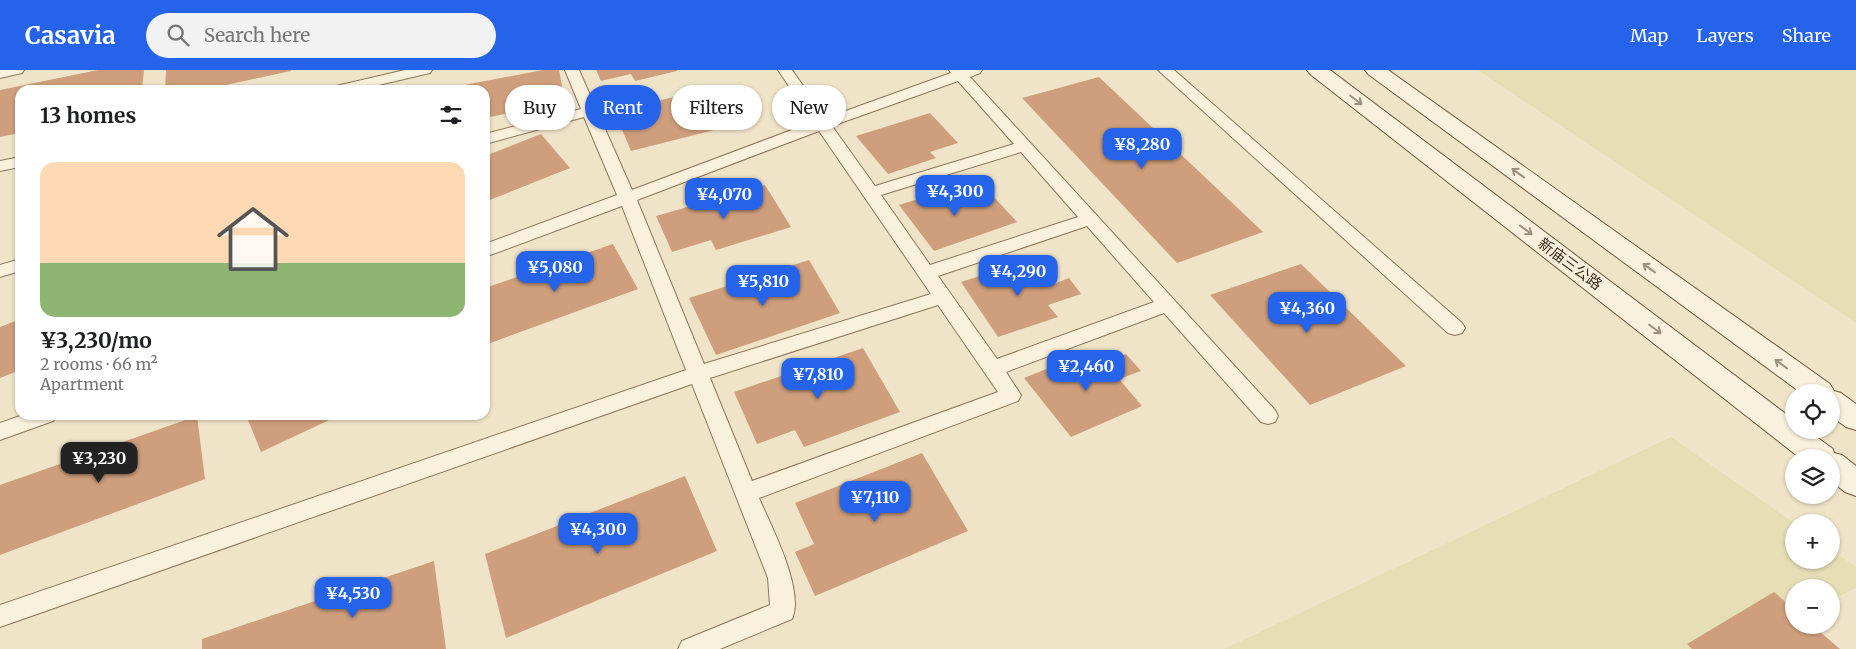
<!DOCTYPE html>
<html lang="en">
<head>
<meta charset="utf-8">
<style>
	body { margin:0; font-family:Merriweather,"Noto Sans SC",serif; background:#f2f2f2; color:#202124; height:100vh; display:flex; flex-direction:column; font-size:19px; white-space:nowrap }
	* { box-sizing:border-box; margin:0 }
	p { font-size:16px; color:#757577 }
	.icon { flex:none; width:28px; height:28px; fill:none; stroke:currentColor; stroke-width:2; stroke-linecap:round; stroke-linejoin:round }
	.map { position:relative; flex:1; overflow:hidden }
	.sheet { position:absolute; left:15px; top:15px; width:475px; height:335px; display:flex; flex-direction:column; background:#fff; border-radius:15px; box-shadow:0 1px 4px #0004 }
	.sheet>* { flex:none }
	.top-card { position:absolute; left:505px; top:15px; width:475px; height:45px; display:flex; gap:10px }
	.buttons { position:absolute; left:1785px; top:314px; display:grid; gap:10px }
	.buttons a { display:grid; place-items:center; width:55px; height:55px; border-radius:50%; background:#fff; box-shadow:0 1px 4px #0004; font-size:25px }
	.price { position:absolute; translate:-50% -42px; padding:0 11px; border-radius:10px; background:#2563eb; color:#fff; font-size:16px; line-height:32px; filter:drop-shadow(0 1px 2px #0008) }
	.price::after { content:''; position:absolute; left:50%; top:30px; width:15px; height:11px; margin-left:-8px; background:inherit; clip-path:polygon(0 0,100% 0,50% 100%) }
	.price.current { background:#222; color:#fff }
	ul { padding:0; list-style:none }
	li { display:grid; align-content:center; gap:10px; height:265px; padding:0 25px }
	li+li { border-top:1px solid #e0e0e0 }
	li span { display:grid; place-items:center; height:155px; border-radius:15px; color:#555 }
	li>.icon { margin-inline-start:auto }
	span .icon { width:90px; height:90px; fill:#fffc; stroke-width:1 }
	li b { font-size:21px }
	h2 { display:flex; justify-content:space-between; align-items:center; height:60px; padding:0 25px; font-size:21px }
	.chip { padding:0 18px; border-radius:22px; background:#fff; box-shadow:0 1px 4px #0004; font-size:18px; line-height:45px }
	.chip.current { background:#2563eb; color:#fff }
	header { display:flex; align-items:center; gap:30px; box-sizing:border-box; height:70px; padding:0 25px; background:#2563eb; color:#fff }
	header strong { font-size:24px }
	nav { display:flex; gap:28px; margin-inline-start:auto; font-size:18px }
	.search { width:350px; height:45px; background:#f2f2f2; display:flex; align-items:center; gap:12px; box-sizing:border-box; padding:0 18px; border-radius:28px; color:#757577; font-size:19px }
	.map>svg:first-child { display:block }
	.farmland { fill:#e6deb5 }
	.building { fill:#cf9f7d }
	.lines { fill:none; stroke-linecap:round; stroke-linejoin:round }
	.service-casing { stroke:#8d765c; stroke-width:2 }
	.secondary-casing { stroke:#6f573f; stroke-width:2 }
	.service { fill:#faf1dc; fill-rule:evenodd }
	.secondary { fill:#faf1dc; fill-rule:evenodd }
	.oneway { stroke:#9c907e }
	.labels { text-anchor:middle; stroke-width:4; stroke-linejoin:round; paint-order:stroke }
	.street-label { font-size:15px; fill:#3d2e20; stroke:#f7eed8 }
</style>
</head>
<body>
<header>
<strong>Casavia</strong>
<div class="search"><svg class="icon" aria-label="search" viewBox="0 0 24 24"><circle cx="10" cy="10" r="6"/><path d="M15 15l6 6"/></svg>Search here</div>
<nav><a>Map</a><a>Layers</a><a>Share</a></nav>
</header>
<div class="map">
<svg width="1856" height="579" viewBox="0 0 1856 579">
	<rect width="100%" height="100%" fill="#f0e4c8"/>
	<path class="farmland" d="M1478 0H1856V253Z
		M1671 367 1794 453V490H1831V480L1856 497V518L1831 530V518H1794V550L1738 579H1224Z"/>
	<path class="building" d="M98 0H144L142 20H20V63L0 67V20Z
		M166 0H291V1L202 20H165Z
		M543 0H559L565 32 485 48V20H438Z
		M596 0H677V1L635 11 631 4 601 11Z
		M1099 7 1263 162 1177 193 1022 28Z
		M713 18 734 55 631 81 617 48 655 39 652 32Z
		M930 43 958 73 930 82 936 88 888 104 856 66Z
		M541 64 570 98 485 132V86Z
		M765 115 791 157 716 180 711 170 672 182 656 146Z
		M958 116 973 133 993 126 1017 152 934 181 899 135Z
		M613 174 638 219 485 275V218Z
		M1034 189 1054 214 1069 208 1081 224 1048 235 1058 247 998 267 961 212Z
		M809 190 840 243 716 285 689 228Z
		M1301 194 1406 296 1310 335 1210 225Z
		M20 249V300L0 308V257Z
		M863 278 900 342 804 377 795 360 757 374 734 322Z
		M1086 283 1097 296 1126 284 1141 301 1119 309 1142 336 1071 367 1024 308Z
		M246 345H340L261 382Z
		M197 346 205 409 0 485V415Z
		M922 383 968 461 815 526 795 482 814 474 795 433Z
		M685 406 717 481 506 568 485 484Z
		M434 491 446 579H202V569Z
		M1774 522 1794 539V555H1812L1840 579H1692L1687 574Z"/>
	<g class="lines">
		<g class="service-casing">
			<path id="service" d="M0 0H24L22 3 0 8Z
				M405 0H432L430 3 357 20H329L332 17Z
				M565 0H579L632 120 813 52 778 0H792L826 48 951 3 949 0H982L980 3 970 7 1275 340 1278 346 1275 352 1268 354 1261 352 1164 243 1006 302 1021 325 1018 331 759 428C771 456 805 520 792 549L720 579H678L682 571 770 535 768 508 692 314 0 557V535L686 300 622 136 485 187V174L617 125 584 47 485 74V64L581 39ZM958 11 1014 74 875 116 832 56ZM819 61 931 224 704 294 637 130ZM1021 82 1078 147 930 195 881 125ZM1087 156 1154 232 997 289 938 206ZM938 235 998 322 752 411 710 308Z
				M1158 0H1174L1462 253 1465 258 1462 263 1455 265 1448 263Z
				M20 87V97L0 101V91Z
				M20 189V201L0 207V195Z
				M23 345H56L53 351 0 370V353Z"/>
		</g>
		<g class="secondary-casing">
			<path id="secondary" d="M1307 0H1330L1794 350V360H1807L1833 379 1834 383 1842 385 1856 396V426L1845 422 1831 411V388H1800L1310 4Z
				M1365 0H1388L1830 314 1834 321 1841 323 1856 334V360L1846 357 1831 346V322H1800L1368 4Z"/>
		</g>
		<use href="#service" class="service"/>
		<use href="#secondary" class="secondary"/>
	</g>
	<defs><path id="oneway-shaft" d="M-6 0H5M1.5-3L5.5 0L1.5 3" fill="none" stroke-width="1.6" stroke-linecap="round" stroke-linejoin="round" transform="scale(1.25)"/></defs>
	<g class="oneway">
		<use href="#oneway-shaft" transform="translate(1356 30) rotate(37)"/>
		<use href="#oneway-shaft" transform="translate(1518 103) rotate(-144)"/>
		<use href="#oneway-shaft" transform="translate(1526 160) rotate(37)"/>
		<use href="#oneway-shaft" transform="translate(1649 198) rotate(-144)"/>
		<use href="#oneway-shaft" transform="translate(1655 259) rotate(37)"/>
		<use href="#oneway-shaft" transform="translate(1781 294) rotate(-144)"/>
	</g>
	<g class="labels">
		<g class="street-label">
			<text transform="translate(1570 194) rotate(37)" y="5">新庙三公路</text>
		</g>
	</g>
</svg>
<div class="buttons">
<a><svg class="icon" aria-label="locate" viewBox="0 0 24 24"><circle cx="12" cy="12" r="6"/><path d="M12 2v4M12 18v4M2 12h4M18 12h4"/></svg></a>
<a><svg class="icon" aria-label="layers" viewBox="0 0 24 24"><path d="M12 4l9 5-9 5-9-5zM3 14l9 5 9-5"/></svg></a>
<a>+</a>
<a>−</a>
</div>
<b class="price" style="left:1142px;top:100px">¥8,280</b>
<b class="price" style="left:955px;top:147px">¥4,300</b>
<b class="price" style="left:724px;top:150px">¥4,070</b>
<b class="price" style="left:555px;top:223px">¥5,080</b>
<b class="price" style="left:1018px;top:227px">¥4,290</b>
<b class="price" style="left:763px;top:237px">¥5,810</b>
<b class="price" style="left:1307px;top:264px">¥4,360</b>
<b class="price" style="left:1086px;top:322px">¥2,460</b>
<b class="price" style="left:818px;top:330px">¥7,810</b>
<b class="price current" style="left:99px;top:414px">¥3,230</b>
<b class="price" style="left:875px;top:453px">¥7,110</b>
<b class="price" style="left:598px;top:485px">¥4,300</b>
<b class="price" style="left:353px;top:549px">¥4,530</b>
<div class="top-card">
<a class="chip">Buy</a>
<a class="chip current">Rent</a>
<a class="chip">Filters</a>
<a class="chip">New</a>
</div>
<section class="sheet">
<h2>13 homes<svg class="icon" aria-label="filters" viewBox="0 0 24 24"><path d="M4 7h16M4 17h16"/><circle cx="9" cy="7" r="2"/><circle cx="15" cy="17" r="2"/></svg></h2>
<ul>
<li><span style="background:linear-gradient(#ffd9b3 65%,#8fb573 0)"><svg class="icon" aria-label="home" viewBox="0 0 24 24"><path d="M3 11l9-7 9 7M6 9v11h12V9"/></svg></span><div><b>¥3,230/mo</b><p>2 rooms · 66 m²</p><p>Apartment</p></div></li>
</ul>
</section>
</div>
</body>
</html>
